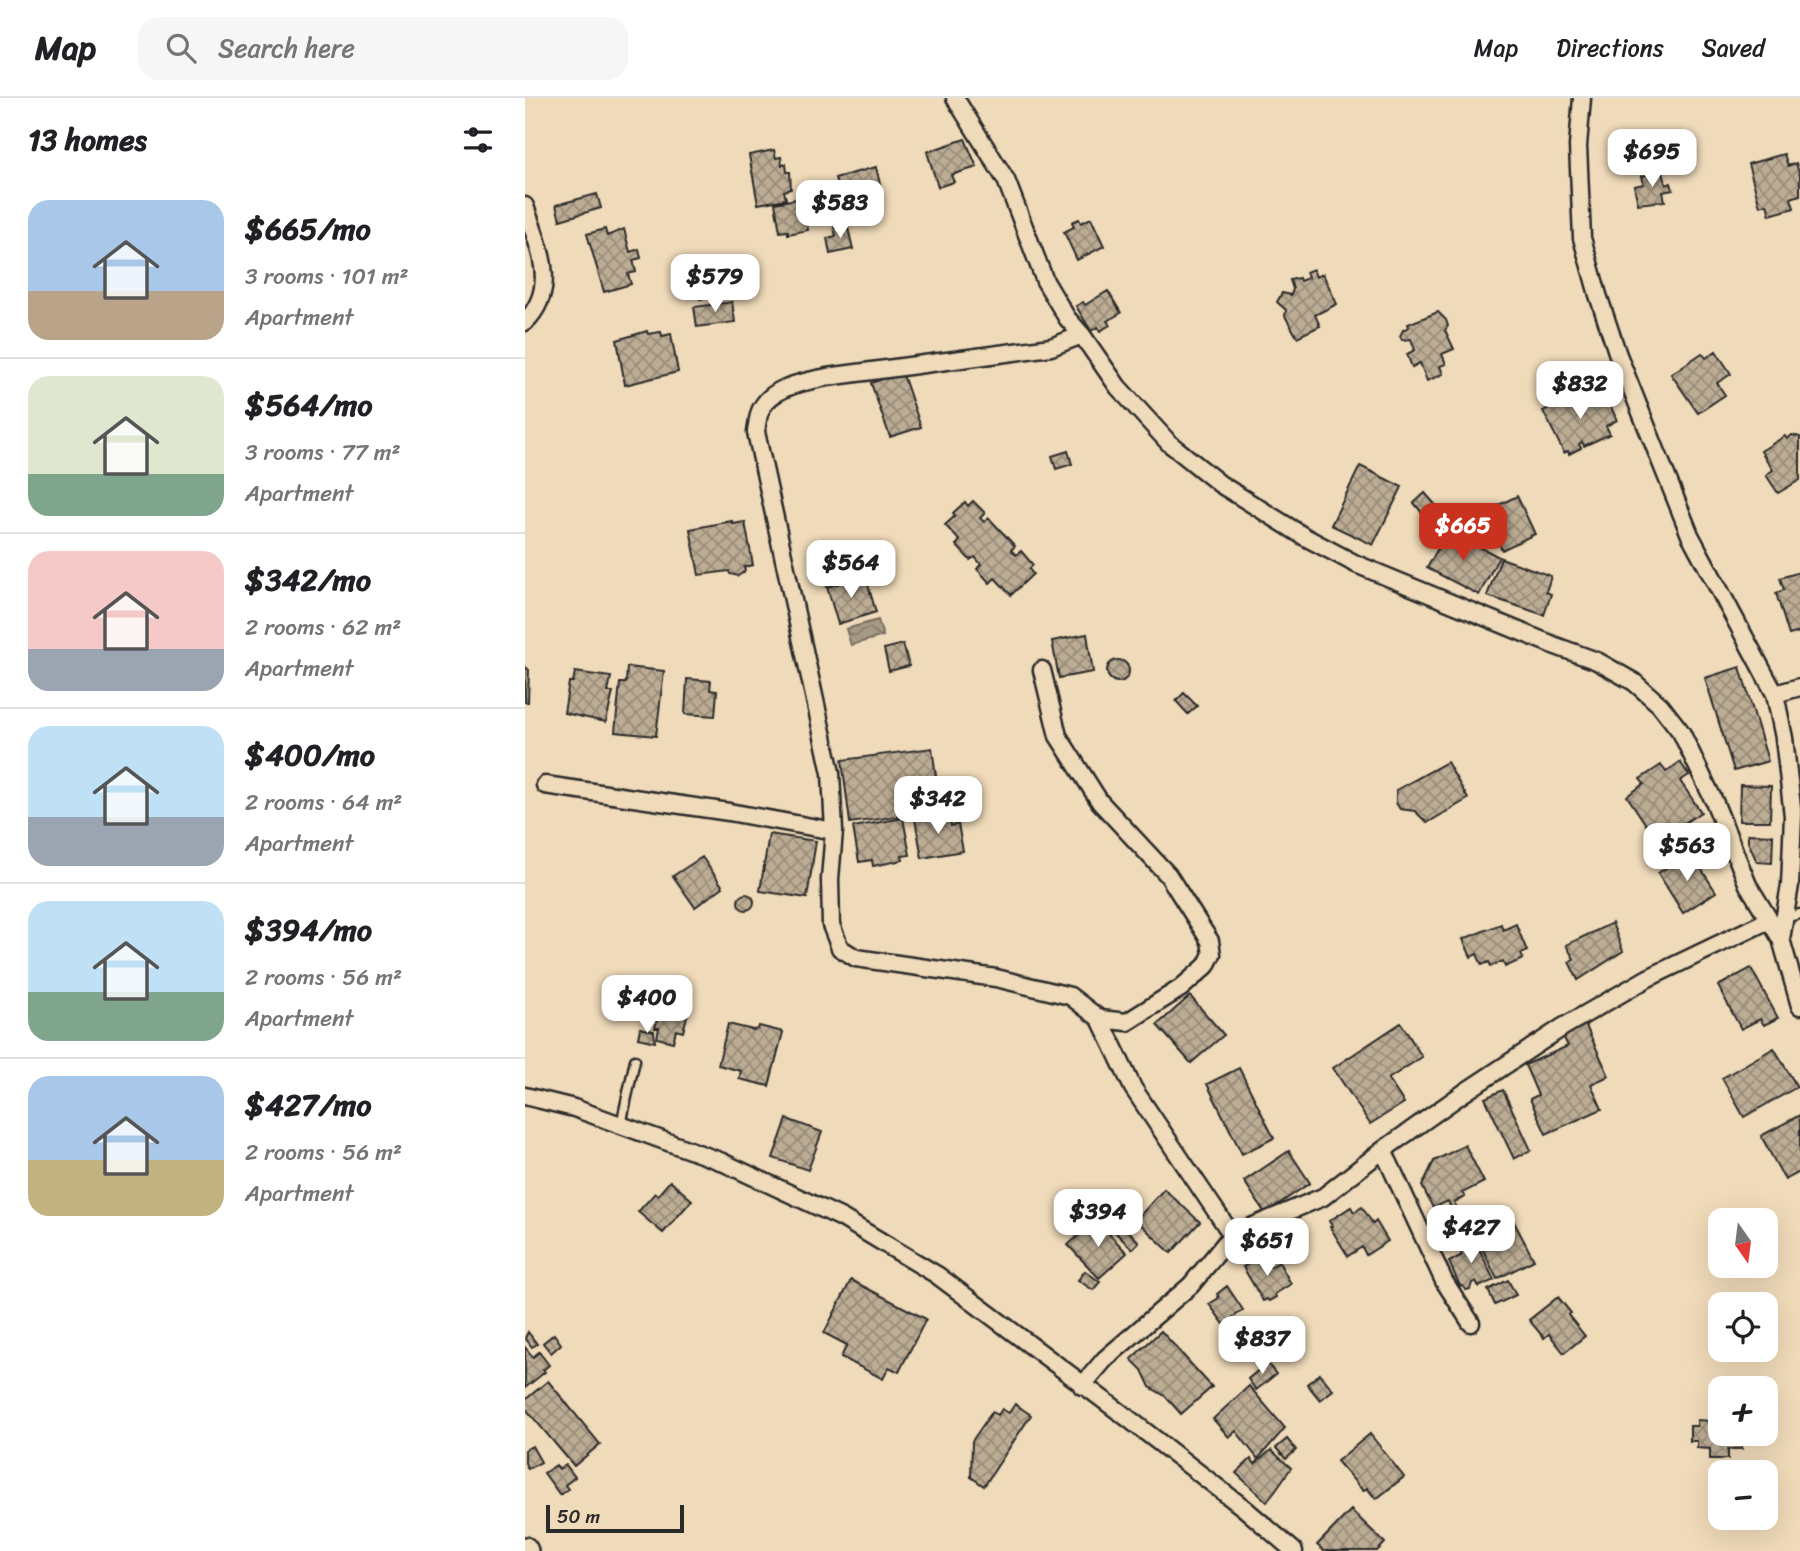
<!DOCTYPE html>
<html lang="en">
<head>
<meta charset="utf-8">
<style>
	body { margin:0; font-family:Sriracha,sans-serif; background:#f6f6f6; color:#202124; height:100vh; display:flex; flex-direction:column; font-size:26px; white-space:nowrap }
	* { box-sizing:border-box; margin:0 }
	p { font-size:23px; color:#757577 }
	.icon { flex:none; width:38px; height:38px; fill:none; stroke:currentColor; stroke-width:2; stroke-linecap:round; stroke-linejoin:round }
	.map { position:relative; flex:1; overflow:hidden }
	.details { display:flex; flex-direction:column; background:#fff; width:525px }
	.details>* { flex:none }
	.needle { width:46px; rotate:166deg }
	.tools { position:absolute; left:1183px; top:1110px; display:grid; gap:14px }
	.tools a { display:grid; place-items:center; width:70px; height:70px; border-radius:14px; background:#fff; box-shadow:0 7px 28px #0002; font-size:35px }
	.scale { position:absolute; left:21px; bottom:18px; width:138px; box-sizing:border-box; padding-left:7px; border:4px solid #2b2b2b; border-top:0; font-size:19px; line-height:24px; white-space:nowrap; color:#2b2b2b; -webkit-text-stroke:5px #efdab9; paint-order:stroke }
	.price { position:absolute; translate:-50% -60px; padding:0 16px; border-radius:14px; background:#fff; color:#222; font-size:23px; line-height:46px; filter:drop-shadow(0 2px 4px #0008) }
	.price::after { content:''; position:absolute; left:50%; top:42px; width:21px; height:16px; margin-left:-10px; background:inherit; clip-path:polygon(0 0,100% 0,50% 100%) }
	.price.selected { background:#c8321e; color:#fff }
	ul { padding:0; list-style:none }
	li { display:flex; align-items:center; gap:21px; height:175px; padding:0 28px }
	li+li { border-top:2px solid #e0e0e0 }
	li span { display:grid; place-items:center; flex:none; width:196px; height:140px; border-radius:21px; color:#555 }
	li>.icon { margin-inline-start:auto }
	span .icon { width:84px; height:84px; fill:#fffc; stroke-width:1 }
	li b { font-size:30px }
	h2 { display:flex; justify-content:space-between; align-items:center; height:84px; padding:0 28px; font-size:30px }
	header { display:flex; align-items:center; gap:42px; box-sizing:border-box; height:98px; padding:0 35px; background:#fff; border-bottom:2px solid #e0e0e0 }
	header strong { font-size:33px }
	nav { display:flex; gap:38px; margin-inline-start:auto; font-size:24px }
	.search { width:490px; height:63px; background:#f6f6f6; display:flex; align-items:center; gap:18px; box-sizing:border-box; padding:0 24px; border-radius:21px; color:#757577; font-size:26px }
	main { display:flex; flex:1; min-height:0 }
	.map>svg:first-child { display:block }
	.water { fill:url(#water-waves); stroke:#756e60; stroke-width:2 }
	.building { fill:url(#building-cross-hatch); stroke:#2b2b2b; stroke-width:2 }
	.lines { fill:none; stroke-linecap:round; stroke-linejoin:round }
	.service-casing { stroke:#2b2b2b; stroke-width:13 }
	.minor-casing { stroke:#2b2b2b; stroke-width:21 }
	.secondary-casing { stroke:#2b2b2b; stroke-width:28 }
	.service { stroke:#efdab9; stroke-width:8 }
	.minor { stroke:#efdab9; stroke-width:16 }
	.secondary { stroke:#efdab9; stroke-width:23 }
</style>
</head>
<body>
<header>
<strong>Map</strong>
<div class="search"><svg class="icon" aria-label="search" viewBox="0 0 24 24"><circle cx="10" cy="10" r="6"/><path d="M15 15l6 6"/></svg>Search here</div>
<nav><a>Map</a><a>Directions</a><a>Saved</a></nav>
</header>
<main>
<section class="details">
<h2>13 homes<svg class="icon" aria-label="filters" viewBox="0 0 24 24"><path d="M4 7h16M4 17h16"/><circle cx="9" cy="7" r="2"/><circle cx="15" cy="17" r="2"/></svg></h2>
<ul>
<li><span style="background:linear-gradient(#a9c7e8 65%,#b9a48a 0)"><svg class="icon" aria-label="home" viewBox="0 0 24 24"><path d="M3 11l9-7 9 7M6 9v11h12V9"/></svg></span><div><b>$665/mo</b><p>3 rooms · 101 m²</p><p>Apartment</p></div></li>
<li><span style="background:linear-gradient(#dfe7d0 70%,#7fa58c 0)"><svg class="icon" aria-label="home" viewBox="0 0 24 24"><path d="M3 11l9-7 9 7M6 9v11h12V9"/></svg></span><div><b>$564/mo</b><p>3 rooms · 77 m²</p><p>Apartment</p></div></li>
<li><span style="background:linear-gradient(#f6c9c9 70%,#9aa5b1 0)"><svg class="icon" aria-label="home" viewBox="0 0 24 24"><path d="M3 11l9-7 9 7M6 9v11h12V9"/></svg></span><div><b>$342/mo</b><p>2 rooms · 62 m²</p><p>Apartment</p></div></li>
<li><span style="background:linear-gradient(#bfe0f5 65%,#9aa5b1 0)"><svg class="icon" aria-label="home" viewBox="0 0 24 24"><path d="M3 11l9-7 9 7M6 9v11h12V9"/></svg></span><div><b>$400/mo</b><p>2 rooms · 64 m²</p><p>Apartment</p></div></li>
<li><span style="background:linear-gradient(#bfe0f5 65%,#7fa58c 0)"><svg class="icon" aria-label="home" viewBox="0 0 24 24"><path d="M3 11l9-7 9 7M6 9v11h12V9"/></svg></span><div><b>$394/mo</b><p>2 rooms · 56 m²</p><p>Apartment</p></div></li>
<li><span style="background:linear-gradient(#a9c7e8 60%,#c2b280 0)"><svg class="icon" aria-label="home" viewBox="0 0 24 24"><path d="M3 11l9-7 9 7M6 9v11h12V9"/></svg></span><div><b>$427/mo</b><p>2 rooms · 56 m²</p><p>Apartment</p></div></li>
</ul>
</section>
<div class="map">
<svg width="1275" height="1453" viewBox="0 0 1275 1453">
	<defs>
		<pattern id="water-waves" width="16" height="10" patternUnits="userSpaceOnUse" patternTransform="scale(1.75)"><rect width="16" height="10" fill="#a79a84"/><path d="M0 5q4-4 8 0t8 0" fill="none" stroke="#887e6c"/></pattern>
		<pattern id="building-cross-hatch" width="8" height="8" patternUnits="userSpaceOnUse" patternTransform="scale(1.75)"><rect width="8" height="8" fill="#bcac94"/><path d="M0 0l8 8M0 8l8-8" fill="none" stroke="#998c79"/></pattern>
	</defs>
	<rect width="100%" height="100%" fill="#efdab9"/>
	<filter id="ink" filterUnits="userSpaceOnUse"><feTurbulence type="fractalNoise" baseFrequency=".0143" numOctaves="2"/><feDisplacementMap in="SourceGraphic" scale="14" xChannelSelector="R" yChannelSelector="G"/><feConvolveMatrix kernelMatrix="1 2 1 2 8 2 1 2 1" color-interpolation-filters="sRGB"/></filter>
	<g filter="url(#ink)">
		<path class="water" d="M353 522 358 538 326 547 321 531Z"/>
		<path class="building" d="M440 41 452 69 426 77 429 84 413 89 402 54Z
			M249 52 251 60 256 59 257 67 261 66 262 74H265L266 91 259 93 261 101 233 106 224 57Z
			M1259 56 1263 68 1271 65 1275 78V97L1266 100 1269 110 1245 117 1242 106 1235 108 1223 66Z
			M351 69 356 90 344 93 349 114 321 121 310 80Z
			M1138 73 1141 87 1146 85 1148 92 1138 94 1140 103 1113 106 1109 88 1119 86 1117 78Z
			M72 96 76 110 35 122 31 107Z
			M277 100 283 132 263 136V133L255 134 250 105Z
			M566 120 579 148 552 162 539 134 549 129 547 124 554 121 556 125Z
			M322 126 328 151 305 156 302 140 311 138 309 129Z
			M80 131 82 138 99 131 105 154 114 151 116 160 108 162 111 174 103 176 106 186 79 194 62 136Z
			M788 171 791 179 798 176 812 206 790 217 795 228 772 239 760 218 761 212 752 204 757 195 766 197 768 191 765 182 774 180 775 183 783 180 781 174Z
			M203 174 207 194 175 201V197L164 199 160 184Z
			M583 193 596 215 582 223 585 227 575 233 573 229 566 233 551 208 558 204 560 207Z
			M207 204 210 224 172 229 169 209Z
			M913 214 921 222 923 228 920 232 929 251 917 256 921 266 915 268 918 276 902 283 895 265 887 269 882 256 890 252 886 241 877 242 875 238 878 232 884 229 883 226Z
			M122 233 123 236 136 234 137 238 146 236 153 274 100 287 92 242Z
			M1191 253 1206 276 1192 285 1200 297 1173 315 1146 276 1177 255 1181 260Z
			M377 274 396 329 365 339 346 285Z
			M1060 293 1064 301 1079 294 1092 322 1081 328 1085 336 1059 348 1057 344 1054 346 1056 350 1044 356 1043 353 1039 355 1018 313Z
			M1267 337 1275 339V382L1253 395 1241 377 1248 372 1236 353 1260 338 1262 341Z
			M543 353 547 366 531 371 527 358Z
			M835 368 877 389 848 447 806 427Z
			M900 395 914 411 902 421 889 405Z
			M992 398 1010 436 977 452 959 414Z
			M448 403 460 415 455 420 459 424 464 420 490 448 486 452 491 457 496 453 508 467 504 471 508 476 486 497 470 480 465 485 452 471 456 466 450 459 445 462 431 447 435 443 420 427 430 418 428 415 440 404 443 408Z
			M207 423 208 426 220 424 228 467 219 469 220 473 213 478 205 476 204 473 174 477 165 431Z
			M923 432 974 459 954 497 902 470Z
			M339 450 343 467 318 473 313 457Z
			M976 460 1026 478 1021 494 1026 496 1019 517 962 498Z
			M1275 474V534L1264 537 1251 495 1259 492 1255 480Z
			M340 477 351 514 313 526 302 489Z
			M562 536 568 574 534 580 527 543Z
			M378 546 384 568 364 573 359 551Z
			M582 573a11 11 0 1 1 22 0a11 11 0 1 1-22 0Z
			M0 569 4 572 3 604H0Z
			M102 569 139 573 131 638 90 634 95 585H101Z
			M1215 569 1243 663 1209 673 1180 580Z
			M50 574 86 579 83 594H88L81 624 39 615 44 584H48Z
			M162 581 186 583 185 592 192 593 190 618 160 616Z
			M659 595 672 608 663 616 651 603Z
			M407 650 412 685 404 686 408 714 325 725 317 662Z
			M922 664 943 701 902 725 890 713 875 711 871 705V692Z
			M1155 664 1164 677 1155 683 1176 714 1132 743 1102 698 1119 686 1115 681 1136 667 1141 674Z
			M1215 687 1246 688 1245 723H1214Z
			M424 715 426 728 433 726 438 753 397 760 390 721Z
			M378 720 385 757 377 758 378 762 348 768 347 762 334 764 328 729Z
			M244 736 291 743 282 800 235 793Z
			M1223 736 1248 737 1247 765 1232 764 1223 744Z
			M1166 755 1191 794 1158 815 1133 775Z
			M177 759 198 789 170 809 148 778Z
			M213 804a8 8 0 1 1 16 0a8 8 0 1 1-16 0Z
			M1087 825 1098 853 1053 882 1044 864 1049 861 1041 847Z
			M976 826 978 832 991 826 1002 853 996 856 998 861 980 869 978 863 966 868 964 864 957 867 952 856 946 859 938 841Z
			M1226 870 1253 920 1239 927 1235 921 1216 931 1193 888Z
			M118 896 135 900 136 896 166 902 158 934 151 932 148 944 132 940 134 930H130L132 922 113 918Z
			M665 898 699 937 666 965 632 927Z
			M876 925 897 959 863 981 879 1005 845 1026 808 970Z
			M203 926 228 932 233 931 234 928 258 934 244 988 214 981 216 973 193 967Z
			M1060 926 1084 978 1066 986 1077 1011 1021 1036 1005 1001 1013 997 1000 967 1043 948 1037 936Z
			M115 930 129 933 130 944 113 940Z
			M1249 950 1272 989 1219 1019 1197 980Z
			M714 970 749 1040 717 1056 682 986Z
			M978 992 1006 1052 989 1061 960 1000Z
			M1275 1017V1074L1260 1082 1236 1038Z
			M262 1021 297 1034 283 1072 248 1060Z
			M940 1047 959 1084 937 1095 940 1099 929 1104 932 1110 927 1112 923 1103 908 1110 897 1088 909 1063Z
			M764 1053 785 1085 740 1115 719 1083Z
			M145 1083 167 1102 138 1135 113 1114 130 1095 133 1097Z
			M639 1091 675 1124 646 1155 611 1122Z
			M826 1109 829 1114 837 1109 848 1126 851 1123 863 1143 841 1157 837 1149 823 1158 805 1129 807 1128 804 1123Z
			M571 1122 602 1155 574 1180 543 1147Z
			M988 1122 1009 1162 972 1181 952 1140 960 1133 964 1134 967 1140 981 1134 978 1127Z
			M594 1123 614 1144 607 1151 586 1130Z
			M948 1138 969 1182 954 1189 951 1183 947 1185 945 1191 941 1192 938 1188H935L924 1164 937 1157 931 1145Z
			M738 1157 745 1169 754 1164 766 1186 750 1196 751 1199 744 1203 742 1201 738 1203 718 1169Z
			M560 1173 575 1184 568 1192 553 1182Z
			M326 1182 401 1221 374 1274 364 1269 358 1281 316 1259 322 1247 299 1235Z
			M983 1182 991 1197 970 1207 963 1192Z
			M702 1188 718 1212 699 1226 684 1206 694 1200 692 1196Z
			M1033 1199 1046 1215 1043 1217 1060 1238 1039 1255 1024 1236 1019 1240 1004 1222Z
			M636 1233 687 1289 656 1316 640 1298 625 1289 617 1272 606 1261Z
			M3 1234 12 1246 7 1249 0 1240Z
			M29 1236 36 1246 26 1255 18 1245Z
			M0 1249 8 1259 14 1254 24 1267 18 1272 20 1274 0 1290Z
			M742 1265 751 1276 731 1292 723 1281Z
			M795 1276 808 1292 795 1302 782 1286Z
			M23 1283 75 1346 49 1368 0 1310V1302Z
			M724 1288 760 1330 733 1361 711 1333 704 1339 688 1321Z
			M490 1306 506 1317 459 1388 446 1379 447 1343 467 1314 473 1317 477 1311 484 1315Z
			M1187 1314H1195V1335H1224V1345H1217V1351H1203V1361H1185V1351L1172 1350V1343H1165V1328H1172V1322L1186 1323Z
			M845 1336 879 1379 851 1401 842 1390 838 1393 812 1363Z
			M762 1341 771 1352 761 1361 751 1350Z
			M7 1348 16 1364 3 1371 0 1365V1352Z
			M746 1352 766 1370 742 1404 711 1375 726 1361 730 1366Z
			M31 1367 34 1371 41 1367 50 1379 40 1387 43 1391 35 1397 19 1375Z
			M826 1412 860 1445 852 1453H799L792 1447Z"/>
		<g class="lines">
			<g class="service-casing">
				<path id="service" d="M1258 820 1275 816
					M96 1027 110 962"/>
			</g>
			<g class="minor-casing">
				<path id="minor" d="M430 0 481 82 520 183 542 220 557 237 593 289 644 345 695 386 780 439 831 466 1028 547 1072 563 1109 584 1135 607 1156 634 1189 703 1223 787 1256 841
					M1057 0 1053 48 1057 140 1073 197 1093 257 1165 437 1250 596 1259 640 1268 718 1265 787 1256 841 1275 908
					M0 108C13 148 35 189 0 224
					M557 237 526 249 302 279C279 284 248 288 236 311 233 317 232 327 231 334L306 675 309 733 305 781 306 827 315 850 331 860 471 880 545 898 575 921 608 990 707 1137
					M517 572 533 638 575 704 643 777 685 843 687 856 681 868 656 890 602 924 575 921
					M1250 596 1275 589
					M20 687 204 714 309 733
					M0 998 49 1010 195 1063 317 1120 412 1177 604 1321 719 1410 769 1453
					M858 1052 919 1183 946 1225
					M557 1288 580 1261 666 1187 707 1137 798 1099 858 1052 940 994 1038 929 1123 880 1244 822"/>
			</g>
			<g class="secondary-casing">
				<path id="secondary" d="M0 1451 1 1453"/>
			</g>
			<use href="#service" class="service"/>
			<use href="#minor" class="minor"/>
			<use href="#secondary" class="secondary"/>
		</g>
	</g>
</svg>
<div class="tools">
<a><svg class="needle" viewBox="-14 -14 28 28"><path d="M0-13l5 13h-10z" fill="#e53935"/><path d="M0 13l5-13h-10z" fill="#757577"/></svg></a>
<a><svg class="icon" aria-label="locate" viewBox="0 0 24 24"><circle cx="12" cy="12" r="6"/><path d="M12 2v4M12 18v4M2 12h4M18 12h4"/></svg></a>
<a>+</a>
<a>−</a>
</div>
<div class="scale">50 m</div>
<b class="price" style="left:1127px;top:91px">$695</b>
<b class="price" style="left:315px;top:142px">$583</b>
<b class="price" style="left:190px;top:216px">$579</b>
<b class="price" style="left:1055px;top:323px">$832</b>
<b class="price selected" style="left:938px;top:465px">$665</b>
<b class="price" style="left:326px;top:502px">$564</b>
<b class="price" style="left:413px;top:738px">$342</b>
<b class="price" style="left:1162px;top:785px">$563</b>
<b class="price" style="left:122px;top:937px">$400</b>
<b class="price" style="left:573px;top:1151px">$394</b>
<b class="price" style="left:946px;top:1167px">$427</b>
<b class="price" style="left:742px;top:1180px">$651</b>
<b class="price" style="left:737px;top:1278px">$837</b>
</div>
</main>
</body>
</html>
